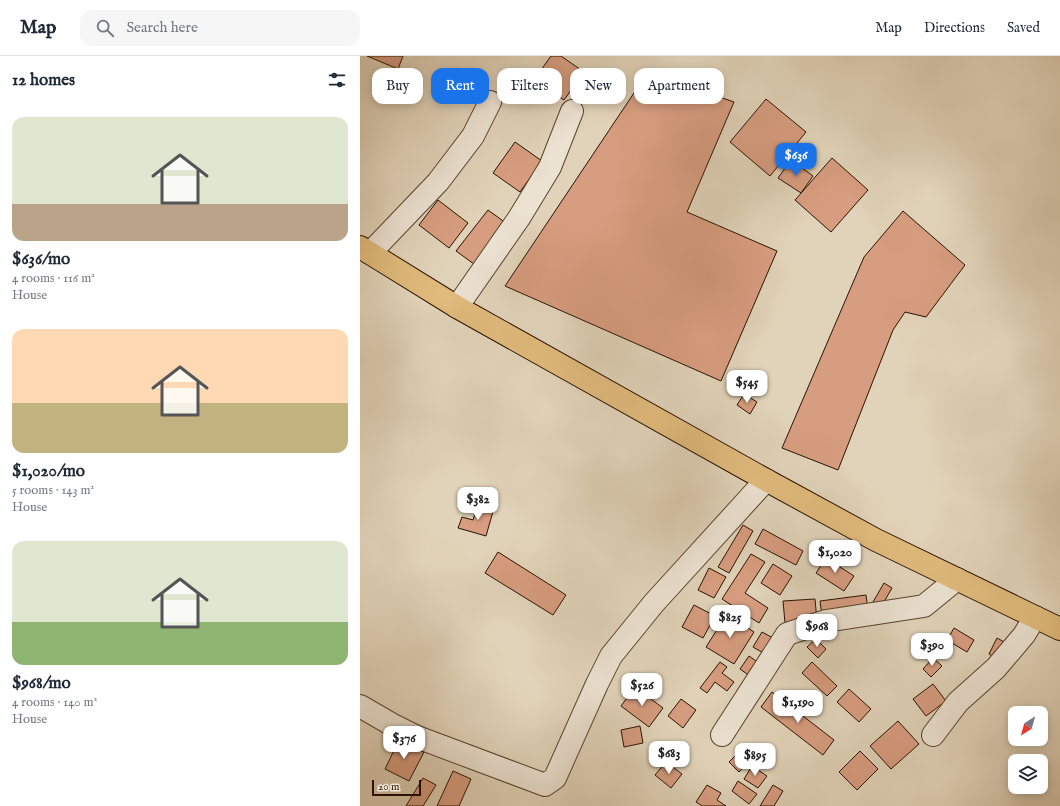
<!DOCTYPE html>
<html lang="en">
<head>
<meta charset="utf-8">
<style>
	body { margin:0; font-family:"IM FELL English",serif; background:#f6f6f7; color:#1f2937; height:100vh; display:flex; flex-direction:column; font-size:15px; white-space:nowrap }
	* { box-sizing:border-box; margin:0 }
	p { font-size:13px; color:#747a83 }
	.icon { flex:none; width:22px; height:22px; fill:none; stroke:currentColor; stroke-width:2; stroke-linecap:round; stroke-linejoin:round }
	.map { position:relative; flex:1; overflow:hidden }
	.details { display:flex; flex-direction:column; background:#fff; width:360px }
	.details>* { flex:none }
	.banner { position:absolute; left:12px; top:12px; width:380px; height:36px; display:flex; gap:8px }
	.needle { width:26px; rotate:217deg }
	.buttons { position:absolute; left:648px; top:650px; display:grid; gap:8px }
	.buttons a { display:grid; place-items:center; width:40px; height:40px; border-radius:8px; background:#fff; box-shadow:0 2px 10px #0003; font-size:20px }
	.scale { position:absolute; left:12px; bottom:10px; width:49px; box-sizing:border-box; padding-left:4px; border:2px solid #2b1300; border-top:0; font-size:11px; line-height:14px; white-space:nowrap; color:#2b1300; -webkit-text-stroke:3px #ece2d2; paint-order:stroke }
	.price { position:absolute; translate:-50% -34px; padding:0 9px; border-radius:8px; background:#fff; color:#222; font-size:13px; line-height:26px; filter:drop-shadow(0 1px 2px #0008) }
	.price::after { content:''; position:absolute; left:50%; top:24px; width:12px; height:9px; margin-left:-6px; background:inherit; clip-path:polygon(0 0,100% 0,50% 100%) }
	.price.current { background:#1a73e8; color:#fff }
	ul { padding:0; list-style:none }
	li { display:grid; align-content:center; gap:8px; height:212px; padding:0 12px }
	li span { display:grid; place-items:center; height:124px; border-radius:12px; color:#555 }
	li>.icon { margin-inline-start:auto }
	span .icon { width:72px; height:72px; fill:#fffc; stroke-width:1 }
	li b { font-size:17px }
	h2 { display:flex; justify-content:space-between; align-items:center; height:48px; padding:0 12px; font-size:17px }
	.chip { padding:0 14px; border-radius:12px; background:#fff; box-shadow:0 2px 10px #0003; font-size:14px; line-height:36px }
	.chip.current { background:#1a73e8; color:#fff }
	header { display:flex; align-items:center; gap:24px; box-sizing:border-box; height:56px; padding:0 20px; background:#fff; border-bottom:1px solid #e0e1e3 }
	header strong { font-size:19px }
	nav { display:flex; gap:22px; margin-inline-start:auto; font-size:14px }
	.search { width:280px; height:36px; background:#f6f6f7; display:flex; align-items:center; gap:10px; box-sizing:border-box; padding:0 14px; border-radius:12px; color:#747a83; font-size:15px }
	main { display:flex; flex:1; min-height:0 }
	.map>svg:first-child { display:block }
	.building { fill:#d79d80; stroke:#2b1300 }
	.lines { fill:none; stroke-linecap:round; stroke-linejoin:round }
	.minor-casing { stroke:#58432e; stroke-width:24 }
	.major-casing { stroke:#2b1300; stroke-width:24 }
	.minor { stroke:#ece2d2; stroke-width:22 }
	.major { stroke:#e0ba7c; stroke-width:22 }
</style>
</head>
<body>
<header>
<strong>Map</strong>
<div class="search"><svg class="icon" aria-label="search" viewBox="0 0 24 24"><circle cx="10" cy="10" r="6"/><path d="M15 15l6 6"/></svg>Search here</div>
<nav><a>Map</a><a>Directions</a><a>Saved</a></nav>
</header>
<main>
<section class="details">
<h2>12 homes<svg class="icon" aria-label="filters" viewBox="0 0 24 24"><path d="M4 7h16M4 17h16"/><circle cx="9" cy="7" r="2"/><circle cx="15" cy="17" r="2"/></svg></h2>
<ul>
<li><span style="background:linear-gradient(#dfe7d0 70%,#b9a48a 0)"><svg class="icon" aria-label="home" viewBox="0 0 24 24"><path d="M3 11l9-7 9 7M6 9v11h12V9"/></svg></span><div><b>$636/mo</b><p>4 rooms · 116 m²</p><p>House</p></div></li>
<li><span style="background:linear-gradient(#ffd9b3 60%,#c2b280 0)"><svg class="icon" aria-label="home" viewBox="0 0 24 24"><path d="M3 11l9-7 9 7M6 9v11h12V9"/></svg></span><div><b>$1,020/mo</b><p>5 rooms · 143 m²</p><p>House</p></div></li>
<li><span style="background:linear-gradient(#dfe7d0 65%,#8fb573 0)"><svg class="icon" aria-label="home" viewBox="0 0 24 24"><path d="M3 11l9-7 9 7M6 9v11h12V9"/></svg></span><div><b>$968/mo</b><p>4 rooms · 140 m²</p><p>House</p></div></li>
</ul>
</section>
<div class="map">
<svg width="700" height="750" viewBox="0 0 700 750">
	<rect width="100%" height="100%" fill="#e1d3b9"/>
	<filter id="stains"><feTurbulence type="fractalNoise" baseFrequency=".005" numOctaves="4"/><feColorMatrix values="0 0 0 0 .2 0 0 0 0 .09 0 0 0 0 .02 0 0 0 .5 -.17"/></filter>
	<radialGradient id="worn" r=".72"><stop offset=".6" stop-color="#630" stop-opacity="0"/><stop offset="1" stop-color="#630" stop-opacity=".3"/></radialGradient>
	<path class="building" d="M7 0H43L38 13Z
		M191 0H201L224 16 204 44 174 24Z
		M288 16 374 46 327 156 417 195 361 325 145 230Z
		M406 43 446 76 410 120 370 86Z
		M155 86 182 105 160 136 133 117Z
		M472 102 508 134 471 176 435 144Z
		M431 104 453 120 441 137 418 122Z
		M78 144 108 167 89 192 59 169Z
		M128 154 146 167 114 208 96 195Z
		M543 155 605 209 566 261 545 256 533 274 478 414 422 392 504 201Z
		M384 338 397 346 390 358 377 349Z
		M118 448 134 452 126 480 98 472 102 461 113 464Z
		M383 469 393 475 369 517 358 511Z
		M403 473 443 495 436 509 395 488Z
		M138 496 206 539 193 559 125 517Z
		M391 498 405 506 385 537 408 552 399 567 362 543Z
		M466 502 494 520 484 535 456 517Z
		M413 508 432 520 420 539 401 527Z
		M349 512 366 521 354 542 338 534Z
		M524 527 532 532 521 551 513 546Z
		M506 539 508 554 462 561 460 545Z
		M455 543 457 565 425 567 423 545Z
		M334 549 355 560 343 582 322 571Z
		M367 558 394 576 374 608 346 591Z
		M594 572 614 584 607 596 587 584Z
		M402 576 413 582 405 598 393 591Z
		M637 582 648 588 639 604 629 598Z
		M456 583 466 593 458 602 447 591Z
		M389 600 403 610 394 623 380 613Z
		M573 602 582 610 571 621 563 613Z
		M360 606 367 611 362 617 374 626 367 635 355 626 347 637 340 632Z
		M452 606 477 630 467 640 442 617Z
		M573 628 586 645 566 660 553 643Z
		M275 631 303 652 289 671 261 650Z
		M489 633 511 653 499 666 477 646Z
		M412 636 474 684 463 699 401 651Z
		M321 643 336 654 323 672 308 660Z
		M538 665 559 688 531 713 510 690Z
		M280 670 283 687 264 691 261 674Z
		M39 684 64 696 49 725 25 713Z
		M500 695 518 713 497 734 479 716Z
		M379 696 389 706 379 716 369 706Z
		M306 706 322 718 311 732 295 719Z
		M392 710 407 720 398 732 384 723Z
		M93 715 111 723 99 750H77Z
		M63 722 76 729 63 750H46Z
		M378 725 397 738 389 748 372 735Z
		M347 729 361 737 357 744 366 750H342L336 746Z
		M413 729 423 735 414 750H400Z"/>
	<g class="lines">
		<g class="minor-casing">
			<path id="minor" d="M10 197 78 126 113 80 130 46
				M97 251 159 162 190 111 212 55
				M0 650 31 668 57 681 185 729 195 722 237 628 251 600 294 547 406 424
				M362 679 427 578 466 565 564 550 597 523
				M573 679 598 646 636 612 664 579 675 561"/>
		</g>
		<g class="major-casing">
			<path id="major" d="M0 191 97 251 406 424 516 484 700 573"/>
		</g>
		<use href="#minor" class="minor"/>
		<use href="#major" class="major"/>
	</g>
	<rect width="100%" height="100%" filter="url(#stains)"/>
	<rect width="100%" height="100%" fill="url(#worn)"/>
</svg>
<div class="buttons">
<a><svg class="needle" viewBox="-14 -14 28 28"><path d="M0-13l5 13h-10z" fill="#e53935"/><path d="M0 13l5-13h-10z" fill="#747a83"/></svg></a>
<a><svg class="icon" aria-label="layers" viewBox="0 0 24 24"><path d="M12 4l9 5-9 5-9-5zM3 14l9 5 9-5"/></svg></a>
</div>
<div class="scale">20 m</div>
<b class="price current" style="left:436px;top:121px">$636</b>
<b class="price" style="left:387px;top:348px">$545</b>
<b class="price" style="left:118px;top:465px">$382</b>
<b class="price" style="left:475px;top:518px">$1,020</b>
<b class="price" style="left:370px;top:583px">$825</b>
<b class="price" style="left:457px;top:592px">$968</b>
<b class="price" style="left:572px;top:611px">$390</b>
<b class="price" style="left:282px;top:651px">$526</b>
<b class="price" style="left:438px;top:668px">$1,190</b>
<b class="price" style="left:44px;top:704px">$376</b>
<b class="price" style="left:309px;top:719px">$683</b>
<b class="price" style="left:395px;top:721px">$895</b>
<div class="banner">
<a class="chip">Buy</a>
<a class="chip current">Rent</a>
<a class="chip">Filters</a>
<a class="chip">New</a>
<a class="chip">Apartment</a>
</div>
</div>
</main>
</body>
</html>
